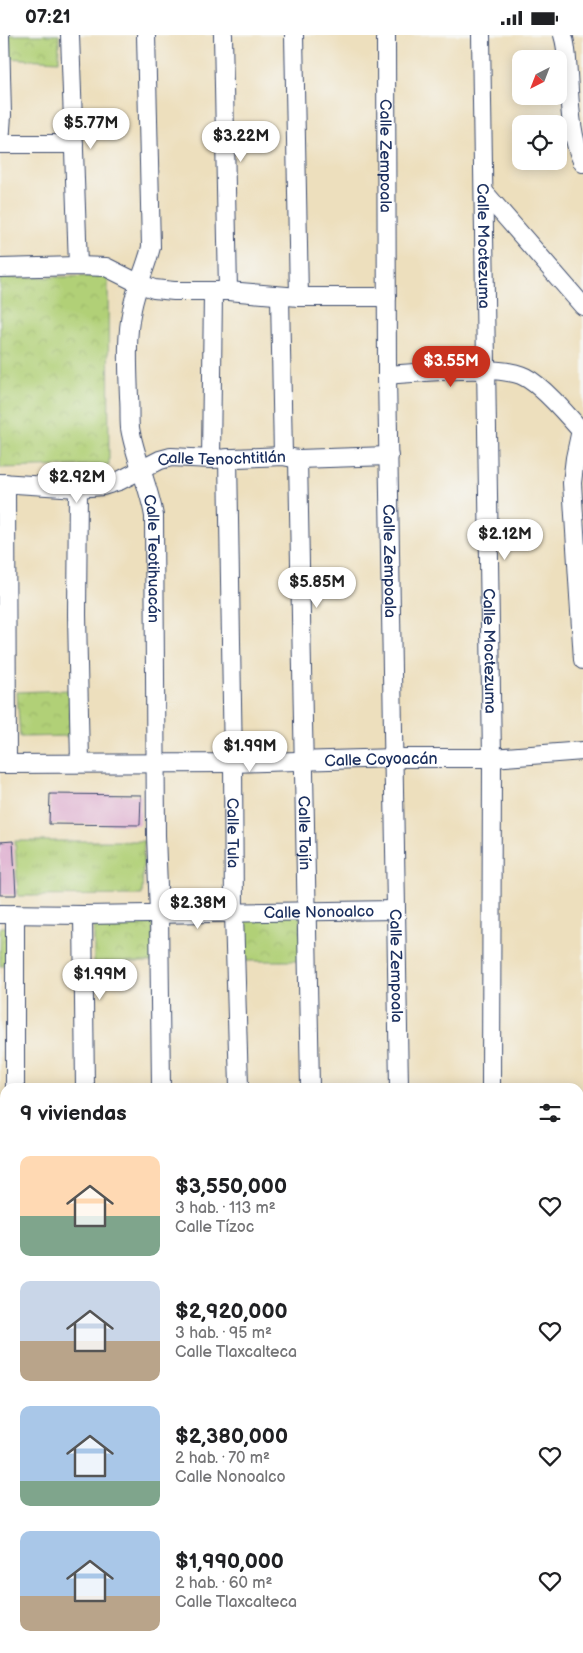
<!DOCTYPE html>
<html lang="es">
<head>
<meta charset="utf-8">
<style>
	body { margin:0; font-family:"Balsamiq Sans",sans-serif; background:#f6f6f6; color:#202124; height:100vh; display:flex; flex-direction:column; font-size:19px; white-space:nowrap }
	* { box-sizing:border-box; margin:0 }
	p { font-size:16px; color:#757577 }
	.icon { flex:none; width:28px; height:28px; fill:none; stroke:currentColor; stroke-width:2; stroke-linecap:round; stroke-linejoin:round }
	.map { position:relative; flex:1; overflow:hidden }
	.details { position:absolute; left:0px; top:1048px; width:584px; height:571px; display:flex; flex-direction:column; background:#fff; border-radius:15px 15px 0 0; box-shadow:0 2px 12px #0003 }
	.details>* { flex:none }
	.needle { width:32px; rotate:222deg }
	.fabs { position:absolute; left:512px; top:15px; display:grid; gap:10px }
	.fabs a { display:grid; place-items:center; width:55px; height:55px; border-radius:10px; background:#fff; box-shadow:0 2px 12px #0003; font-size:25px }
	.price { position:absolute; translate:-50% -42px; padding:0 11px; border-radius:18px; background:#fff; color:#222; font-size:16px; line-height:32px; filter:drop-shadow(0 1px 2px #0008) }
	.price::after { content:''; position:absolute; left:50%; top:30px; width:15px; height:11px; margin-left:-8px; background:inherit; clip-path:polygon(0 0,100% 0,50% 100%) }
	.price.current { background:#c8321e; color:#fff }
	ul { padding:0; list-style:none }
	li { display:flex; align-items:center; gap:15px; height:125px; padding:0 20px }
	li span { display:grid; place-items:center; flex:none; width:140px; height:100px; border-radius:10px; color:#555 }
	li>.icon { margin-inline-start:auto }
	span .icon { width:60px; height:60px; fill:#fffc; stroke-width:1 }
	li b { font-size:21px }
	h2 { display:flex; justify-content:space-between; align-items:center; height:60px; padding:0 20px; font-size:21px }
	.status { display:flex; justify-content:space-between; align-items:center; height:35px; padding:0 25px; background:#fff; direction:ltr }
	.status svg { height:14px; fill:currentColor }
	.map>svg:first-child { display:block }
	.built { fill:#f5cfd9 }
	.grass { fill:url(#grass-tufts); stroke:#66806a }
	.park { fill:url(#park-crowns); stroke:#66806a }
	.building { fill:#ddabce }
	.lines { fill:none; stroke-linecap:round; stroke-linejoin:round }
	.minor-casing { stroke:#3a496c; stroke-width:20 }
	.minor { stroke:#fff; stroke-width:18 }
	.labels { text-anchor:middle; stroke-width:5; stroke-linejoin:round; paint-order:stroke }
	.street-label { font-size:16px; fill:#1b2f5e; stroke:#f6f6f2 }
</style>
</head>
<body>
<div class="status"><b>07:21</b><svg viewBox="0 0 49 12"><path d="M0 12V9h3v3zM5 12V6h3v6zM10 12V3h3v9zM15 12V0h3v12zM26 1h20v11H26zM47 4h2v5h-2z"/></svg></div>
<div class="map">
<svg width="583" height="1618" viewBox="0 0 583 1618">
	<defs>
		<pattern id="grass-tufts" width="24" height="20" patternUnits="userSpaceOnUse" patternTransform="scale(1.25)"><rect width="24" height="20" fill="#b1d077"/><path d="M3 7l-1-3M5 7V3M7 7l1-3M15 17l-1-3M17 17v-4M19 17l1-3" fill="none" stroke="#98b369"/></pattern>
		<pattern id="park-crowns" width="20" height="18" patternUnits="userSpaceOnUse" patternTransform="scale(1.25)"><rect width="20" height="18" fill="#b1d077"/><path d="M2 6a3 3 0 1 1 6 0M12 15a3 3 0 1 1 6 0" fill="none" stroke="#98b369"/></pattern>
	</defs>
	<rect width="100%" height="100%" fill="#f6f6f2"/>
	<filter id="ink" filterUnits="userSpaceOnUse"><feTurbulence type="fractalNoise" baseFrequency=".02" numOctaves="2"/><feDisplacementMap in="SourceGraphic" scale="10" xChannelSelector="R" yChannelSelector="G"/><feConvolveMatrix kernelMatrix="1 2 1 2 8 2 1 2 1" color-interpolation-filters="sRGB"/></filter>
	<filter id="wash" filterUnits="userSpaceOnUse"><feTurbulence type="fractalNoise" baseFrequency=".0096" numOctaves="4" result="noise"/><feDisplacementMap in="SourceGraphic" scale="20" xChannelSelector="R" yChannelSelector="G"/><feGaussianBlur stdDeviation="1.12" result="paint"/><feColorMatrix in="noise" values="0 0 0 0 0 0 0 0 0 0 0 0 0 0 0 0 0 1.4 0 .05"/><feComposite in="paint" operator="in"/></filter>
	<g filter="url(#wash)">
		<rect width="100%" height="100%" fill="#eddfbd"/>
		<path class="built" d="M0 1189H5V1325H0Z"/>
		<path class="grass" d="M15 806H144L142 860 18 861Z"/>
		<path class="park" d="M7 0H59V26L6 23Z
			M108 241 109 430 0 433V243Z
			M70 655V701L20 702 17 657Z
			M241 879H300L301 926H243Z
			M152 882 154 927H94V883Z
			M0 892H7L9 931H0Z"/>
		<g id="blocks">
			<path class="building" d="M50 759 141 760 140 790 49 789Z
				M13 806 16 860H0V807Z"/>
		</g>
	</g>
	<g filter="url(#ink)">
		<use href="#blocks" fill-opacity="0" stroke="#3a496c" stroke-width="1"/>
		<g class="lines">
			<g class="minor-casing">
				<g id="minor">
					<path d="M70 0 78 231"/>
					<path id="s1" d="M146 0 151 212C146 233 136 252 132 274 126 302 128 333 129 362 130 372 129 383 130 393 135 423 149 451 154 481L156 800 159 878 161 1052"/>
					<path d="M223 0 228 256"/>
					<path d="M294 0 299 262"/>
					<path id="s2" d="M386 0 387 340 399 1052"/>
					<path id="s3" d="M481 0 492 723 491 1052"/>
					<path d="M563 0C567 12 567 26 568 39 570 69 570 101 583 128"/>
					<path d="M0 109 2 80 0 0"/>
					<path d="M0 109H74"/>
					<path d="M484 157 583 271"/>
					<path d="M0 233 78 231 106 232 138 248 154 254 174 256H228L299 262H387"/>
					<path d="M280 261 283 421"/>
					<path d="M387 340C420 338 498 328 525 342 543 351 569 382 583 398"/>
					<path d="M581 395 575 423 572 448 583 625"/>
					<path id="s4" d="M228 423 233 728 234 878 239 1052"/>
					<path d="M211 424 213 257"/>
					<path id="s5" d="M298 424 310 1052"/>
					<path id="s6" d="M0 448 78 453 103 451 119 446 160 425 171 422 211 424 283 421 298 424 389 421"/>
					<path d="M6 448 7 729"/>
					<path d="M78 453 77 580 80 728"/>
					<path id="s7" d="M0 729 233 728 395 723H492L583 716"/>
					<path id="s8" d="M0 879 83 880 396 875"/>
					<path d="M83 880 85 1052"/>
					<path d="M15 1052V879"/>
					<path d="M579 1171 583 1170"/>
					<path d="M0 1181H5"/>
					<path d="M579 1338H583"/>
					<path d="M0 1343H5"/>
					<path d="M92 1614V1618"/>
					<path d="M248 1614V1618"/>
					<path d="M319 1614V1618"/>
					<path d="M412 1614V1618"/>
					<path d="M497 1614V1618"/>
					<path d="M17 1618V1614"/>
					<path d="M163 1618V1614"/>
				</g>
			</g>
			<use href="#minor" class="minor"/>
		</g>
	</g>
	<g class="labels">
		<g class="street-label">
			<text dy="6" stroke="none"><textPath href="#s2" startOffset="121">Calle Zempoala</textPath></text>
			<text dy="6" stroke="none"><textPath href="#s3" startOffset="211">Calle Moctezuma</textPath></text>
			<text dy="6" stroke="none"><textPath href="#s6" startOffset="228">Calle Tenochtitlán</textPath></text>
			<text dy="6" stroke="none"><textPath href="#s1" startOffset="530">Calle Teotihuacán</textPath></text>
			<text dy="6" stroke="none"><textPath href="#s2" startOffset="526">Calle Zempoala</textPath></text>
			<text dy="6" stroke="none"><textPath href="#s3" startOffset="616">Calle Moctezuma</textPath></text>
			<text dy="6" stroke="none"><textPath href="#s7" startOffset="381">Calle Coyoacán</textPath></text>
			<text dy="6" stroke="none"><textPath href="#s4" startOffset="375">Calle Tula</textPath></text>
			<text dy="6" stroke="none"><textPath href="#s5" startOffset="374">Calle Tajín</textPath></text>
			<text dy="6" stroke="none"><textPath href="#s8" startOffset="319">Calle Nonoalco</textPath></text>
			<text dy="6" stroke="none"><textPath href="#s2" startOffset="931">Calle Zempoala</textPath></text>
		</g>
	</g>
</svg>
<div class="fabs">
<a><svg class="needle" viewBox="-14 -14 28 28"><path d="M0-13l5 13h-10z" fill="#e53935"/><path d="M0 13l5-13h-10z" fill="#757577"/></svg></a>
<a><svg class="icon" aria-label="locate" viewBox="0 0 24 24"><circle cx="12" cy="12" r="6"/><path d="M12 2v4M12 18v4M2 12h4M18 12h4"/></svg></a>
</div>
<b class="price" style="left:91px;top:115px">$5.77M</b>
<b class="price" style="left:241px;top:128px">$3.22M</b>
<b class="price current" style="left:451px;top:353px">$3.55M</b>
<b class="price" style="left:77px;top:469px">$2.92M</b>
<b class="price" style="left:505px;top:526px">$2.12M</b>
<b class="price" style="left:317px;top:574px">$5.85M</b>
<b class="price" style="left:250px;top:738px">$1.99M</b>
<b class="price" style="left:198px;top:895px">$2.38M</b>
<b class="price" style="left:100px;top:966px">$1.99M</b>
<section class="details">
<h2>9 viviendas<svg class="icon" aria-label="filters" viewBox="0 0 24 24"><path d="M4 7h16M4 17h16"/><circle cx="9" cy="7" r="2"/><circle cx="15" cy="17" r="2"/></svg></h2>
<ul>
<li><span style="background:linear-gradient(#ffd9b3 60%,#7fa58c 0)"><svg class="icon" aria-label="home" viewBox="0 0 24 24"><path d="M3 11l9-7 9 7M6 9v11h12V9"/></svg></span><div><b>$3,550,000</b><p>3 hab. · 113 m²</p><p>Calle Tízoc</p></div><svg class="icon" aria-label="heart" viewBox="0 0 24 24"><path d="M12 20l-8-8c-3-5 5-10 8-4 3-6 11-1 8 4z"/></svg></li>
<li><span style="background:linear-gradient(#c9d6e8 60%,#b9a48a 0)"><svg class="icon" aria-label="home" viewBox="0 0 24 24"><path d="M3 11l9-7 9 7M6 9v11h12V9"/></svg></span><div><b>$2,920,000</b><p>3 hab. · 95 m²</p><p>Calle Tlaxcalteca</p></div><svg class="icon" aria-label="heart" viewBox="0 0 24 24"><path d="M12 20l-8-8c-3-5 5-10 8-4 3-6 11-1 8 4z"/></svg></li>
<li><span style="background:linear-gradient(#a9c7e8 75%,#7fa58c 0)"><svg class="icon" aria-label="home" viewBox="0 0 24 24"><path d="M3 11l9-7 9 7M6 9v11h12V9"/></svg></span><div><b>$2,380,000</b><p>2 hab. · 70 m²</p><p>Calle Nonoalco</p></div><svg class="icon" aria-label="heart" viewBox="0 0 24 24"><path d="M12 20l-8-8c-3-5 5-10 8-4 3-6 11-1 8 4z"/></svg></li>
<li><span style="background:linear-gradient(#a9c7e8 65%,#b9a48a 0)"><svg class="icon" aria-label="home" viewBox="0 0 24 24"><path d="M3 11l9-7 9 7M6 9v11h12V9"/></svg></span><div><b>$1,990,000</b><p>2 hab. · 60 m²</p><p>Calle Tlaxcalteca</p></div><svg class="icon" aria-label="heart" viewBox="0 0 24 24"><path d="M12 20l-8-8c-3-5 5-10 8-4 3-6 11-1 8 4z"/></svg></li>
</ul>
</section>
</div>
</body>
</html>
